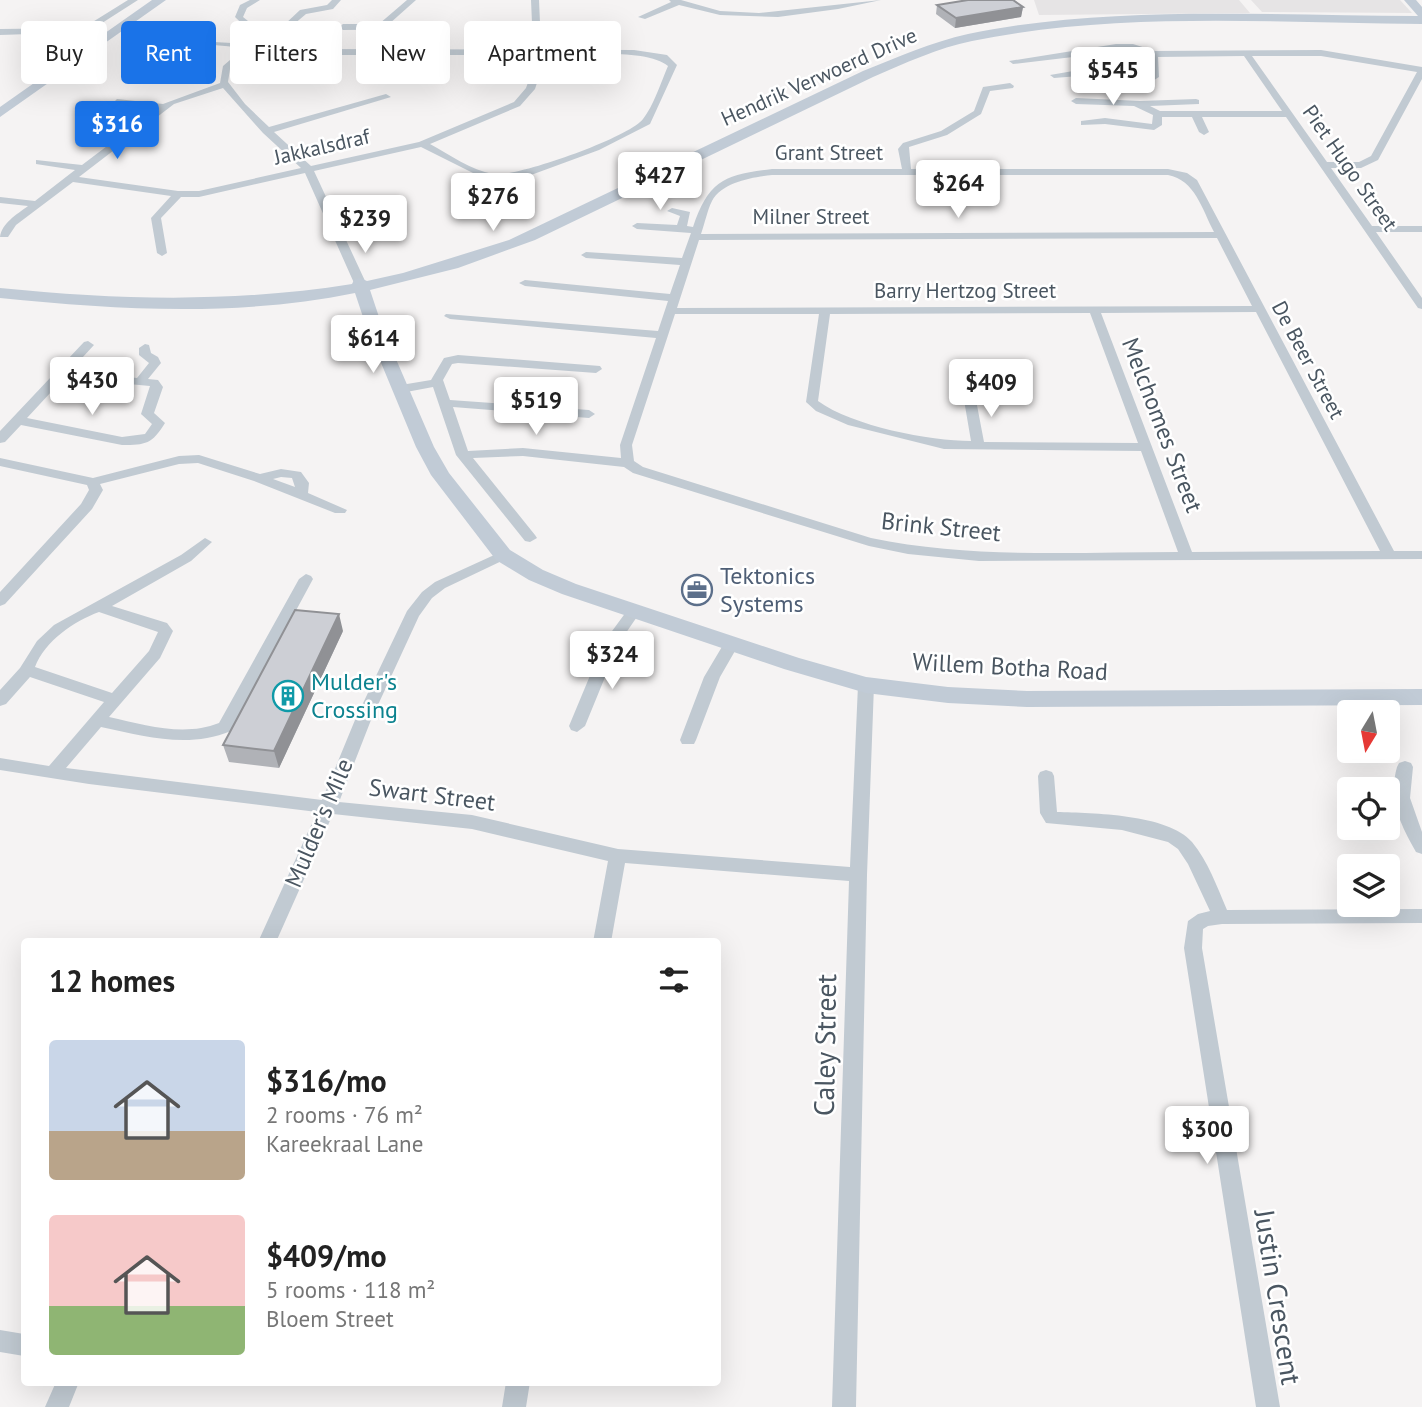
<!DOCTYPE html>
<html lang="en">
<head>
<meta charset="utf-8">
<style>
	body { margin:0; font-family:"PT Sans",sans-serif; background:#f6f6f6; color:#222; height:100vh; display:flex; flex-direction:column; font-size:26px; white-space:nowrap }
	* { box-sizing:border-box; margin:0 }
	p { font-size:23px; color:#767676 }
	.icon { flex:none; width:38px; height:38px; fill:none; stroke:currentColor; stroke-width:2; stroke-linecap:round; stroke-linejoin:round }
	.map { position:relative; flex:1; overflow:hidden }
	.details { position:absolute; left:21px; top:938px; width:700px; height:448px; display:flex; flex-direction:column; background:#fff; border-radius:7px; box-shadow:0 7px 28px #0002 }
	.details>* { flex:none }
	.guide { position:absolute; left:21px; top:21px; width:700px; height:63px; display:flex; gap:14px }
	.needle { width:46px; rotate:190deg }
	.controls { position:absolute; left:1337px; top:700px; display:grid; gap:14px }
	.controls a { display:grid; place-items:center; width:63px; height:63px; border-radius:7px; background:#fff; box-shadow:0 7px 28px #0002; font-size:35px }
	.price { position:absolute; translate:-50% -60px; padding:0 16px; border-radius:7px; background:#fff; color:#222; font-size:23px; line-height:46px; filter:drop-shadow(0 2px 4px #0008) }
	.price::after { content:''; position:absolute; left:50%; top:42px; width:21px; height:16px; margin-left:-10px; background:inherit; clip-path:polygon(0 0,100% 0,50% 100%) }
	.price.selected { background:#1a73e8; color:#fff }
	ul { padding:0; list-style:none }
	li { display:flex; align-items:center; gap:21px; height:175px; padding:0 28px }
	li span { display:grid; place-items:center; flex:none; width:196px; height:140px; border-radius:7px; color:#555 }
	li>.icon { margin-inline-start:auto }
	span .icon { width:84px; height:84px; fill:#fffc; stroke-width:1 }
	li b { font-size:30px }
	h2 { display:flex; justify-content:space-between; align-items:center; height:84px; padding:0 28px; font-size:30px }
	.pill { padding:0 24px; border-radius:7px; background:#fff; box-shadow:0 7px 28px #0002; font-size:24px; line-height:63px }
	.pill.selected { background:#1a73e8; color:#fff }
	.map>svg:first-child { display:block }
	.education { fill:#e6e4e5 }
	.lines { fill:none; stroke-linecap:round; stroke-linejoin:round }
	.street { fill:#c1cad2; fill-rule:evenodd }
	.secondary { fill:#c1cbd6; fill-rule:evenodd }
	.wall { fill:#b0b2b7 }
	.shaded-wall { fill:#909195 }
	.building { fill:#cdcfd5; stroke:#909195; stroke-width:2 }
	.labels { text-anchor:middle; stroke-width:5; stroke-linejoin:round; paint-order:stroke }
	.far-street-label { font-size:21px; fill:#4a5661; stroke:#fff }
	.street-label { font-size:24px; fill:#4a5661; stroke:#fff }
	.service-label { font-size:24px; fill:#4e5e75; stroke:#fff; text-anchor:start }
	.culture-label { font-size:24px; fill:#0d838f; stroke:#fff; text-anchor:start }
	.near-street-label { font-size:28px; fill:#4a5661; stroke:#fff }
</style>
</head>
<body>
<div class="map">
<svg width="1422" height="1407" viewBox="0 0 1422 1407">
	<rect width="100%" height="100%" fill="#f5f3f3"/>
	<path class="education" d="M1034 0H1239L1250 13 1039 15Z
		M1251 0H1400L1412 13 1262 12Z"/>
	<g class="lines">
		<path class="street" d="M128 0H138L88 32 0 35V29L83 28Z
			M250 0H260L247 8 243 17 253 25H284L300 10 327 5 332 0H341L333 9 306 14 293 25 319 24 322 25V29L259 30 266 38 259 45 311 49 634 50 667 55 677 65 650 124 599 150 531 175 509 180 483 178 421 147 314 171 366 283 364 285 354 283 305 173 199 197H181L161 218 167 253 162 256 157 253 151 218 171 196 73 182 16 225 8 237H0C2 223 16 215 28 206L0 203V197L35 201 75 170 36 164V160L82 165 156 109 120 104 115 101 117 99 163 104 220 83 223 66 244 48C218 46 180 38 157 55L193 61 189 64 151 60 134 73 168 77 169 79 165 82 131 79 125 72 164 43 178 40 250 44 257 38 235 17 240 5ZM254 49 311 55H538L526 88 514 102 419 142 311 166 274 132 391 97 386 94 269 127 245 104 228 82 230 69ZM546 55C574 55 648 48 668 66 662 80 653 107 643 119 630 137 516 178 493 174 471 170 450 155 430 144L520 106 535 89ZM223 88 263 133 301 168 199 191H178L79 177 174 104Z
			M407 0H416L389 24H438L441 25V29L343 30 339 27 343 24H379Z
			M531 0H539L540 23 581 22 585 24 581 26 479 30 475 27 479 24 532 23Z
			M669 0H681L720 11 759 13 881 0 838 9 778 17 720 15 679 5 645 19 638 17 671 2Z
			M1116 44H1133L1155 51 1321 50 1422 67V79L1378 160 1361 168H1331L1372 226H1422V232H1376L1422 298V309L1418 308 1286 117H1202L1209 132 1204 135 1199 132 1192 117H1162V125L1154 130 1105 124 1081 125V121L1105 118 1152 124 1153 115 1134 106 1076 104 1071 101 1076 98 1140 101 1196 99 1199 100V104L1150 106 1160 111H1282L1244 56 1158 57 1159 77 1151 82 1079 76 1054 78 1050 75 1079 70 1151 76 1150 55 1132 50 1013 64 1009 61ZM1252 56H1321L1417 72 1371 156 1359 162H1327Z
			M1010 83 1014 86 1013 88 990 91 981 114 947 135 909 147 911 169H1168L1187 173 1197 180 1394 551H1422V559L979 561 908 554 869 546 633 473 624 467 523 456 473 458 535 535 537 538 530 542 525 541 456 455 433 387 401 393 395 389 401 385 431 380 444 358 458 355 600 366 602 369 596 373 458 363 452 364 443 380 450 400 589 410 595 414 589 418 453 407 468 451 523 448 621 458 620 445 656 338 450 319 444 316 446 314 658 331 668 301 525 286 519 283 525 280 670 294 680 265 586 258 581 255 586 252 682 258 691 233 637 229 632 226 637 223 677 225 680 216 667 211 672 208 690 212 687 226 693 227C709 180 724 175 772 169H902L898 149 903 143 941 131 974 111 983 87ZM772 175H1168C1195 180 1202 209 1214 232L701 234C705 223 707 211 712 201 722 182 753 177 772 175ZM1217 238 1252 306 677 308 699 240ZM1256 312 1380 551 1192 552 1101 313ZM1090 313 1138 443 984 442 976 400 970 396 964 400 971 441C930 441 852 426 818 401L830 314ZM675 314H819L806 402 816 411 848 425 944 449 1141 451 1178 552C1076 552 972 559 871 538L643 467 634 461 632 445Z
			M88 341 94 345 70 371 137 378 149 363 139 355V348L145 344 149 345 151 353 158 357 161 363 148 379 158 380 163 387 154 413 165 423C152 444 146 445 122 445L21 425 5 442 0 443V431L84 342ZM64 378 150 386 141 414 152 424 145 434 122 437 27 418Z
			M199 455 260 474 281 469 301 472 309 483 308 493 347 510 345 513H335L254 481 198 463 179 464 100 484 103 490 92 509 5 604 0 606V592L81 504 89 490 87 485 0 466V458L93 478 179 456ZM281 477 292 478 295 487 273 479Z
			M205 538 212 542 191 561 112 606 167 623 173 631 160 658 109 717C145 725 184 737 219 723L299 579 306 574 311 576 313 579 231 731C187 749 145 736 101 727L66 768 322 800 355 720 407 611 422 592 435 582 503 551 508 552 510 555 508 558 445 588 432 598 419 616 371 720 339 802 472 815 618 849 850 867 858 685 861 681H871L874 685 867 875 856 1407H832L849 881 625 863 611 942H593L608 861 472 829 333 814 276 942H258L317 812 89 784 0 770V758L49 766 104 702 30 677 6 704 0 706V690L20 668 37 641 54 625 181 555ZM99 612 158 632 149 651 112 693 35 667C45 641 74 621 99 612Z
			M634 606 641 611 619 643 585 726 577 732 571 730 569 726 604 642 629 608Z
			M731 639 739 644 720 677 696 740 694 744H682L680 740 704 677 726 640Z
			M1405 761 1411 763 1413 767 1410 798 1422 832V854L1416 852C1400 824 1388 799 1397 767L1399 763Z
			M1046 770 1052 772 1054 776 1057 812C1092 813 1168 814 1192 842 1208 861 1217 887 1227 910L1422 909V923L1222 924 1208 926 1203 929 1202 948 1280 1407H1256L1184 948 1188 921 1198 914 1210 911 1188 864 1178 849 1168 842 1122 830 1046 823 1040 813 1038 776 1040 772Z
			M0 1330 24 1334V1356L0 1352Z
			M56 1382H79L69 1407H45Z
			M506 1382H530L526 1407H502Z"/>
		<path class="secondary" d="M152 0H166L0 117V107Z
			M1404 0H1416L1422 7V24C1273 23 1119 11 972 41 938 48 905 63 873 77L535 240 458 268 370 290 383 329 434 447 449 473 510 550 543 570 576 584 799 658 866 677 948 687 1027 691 1422 689V705L1027 707 948 703 866 693 784 669 562 594 529 580 496 560 431 475 416 447 367 329 355 293C238 317 119 310 0 298V288C120 300 232 303 352 284L354 280 360 278 367 281 403 273 509 240 863 71C898 57 932 42 968 34 1111 4 1272 16 1418 16Z"/>
	</g>
	<path class="wall" d="M937 5 1023 7 1021 17 955 28 936 14Z
		M343 631 279 768 229 762 223 745Z"/>
	<path class="shaded-wall" d="M1023 7 1021 17 955 28 956 18Z
		M339 614 343 631 279 768 274 751Z"/>
	<path class="building" d="M968 0H1013L1023 7 956 18 937 5Z
		M295 610 339 614 274 751 223 745Z"/>
	<defs>
		<g id="office-ring" transform="scale(1.575)"><circle r="9.5" fill="#fff" stroke="#5c6f8a" stroke-width="1.5"/><path d="M-6-3h4V-5.5h4V-3h4V5H-6ZM-1-4.5V-3h2v-1.5ZM-6 0V1H6V0Z" fill="#5c6f8a"/></g>
		<g id="building-ring" transform="scale(1.575)"><circle r="9.5" fill="#fff" stroke="#0f9aa8" stroke-width="1.5"/><path d="M-4-6H4V6H1V3H-1V6H-4ZM-2.5-4.3h1.7v1.8h-1.7ZM.8-4.3h1.7v1.8H.8ZM-2.5-1h1.7V.8h-1.7ZM.8-1h1.7V.8H.8Z" fill="#0f9aa8"/></g>
	</defs>
	<g fill-rule="evenodd">
		<use href="#office-ring" x="697" y="590"/>
		<use href="#building-ring" x="288" y="696"/>
	</g>
	<g class="labels">
		<g class="far-street-label">
			<text transform="translate(819 77) rotate(-24)" y="7">Hendrik Verwoerd Drive</text>
			<text transform="translate(322 147) rotate(-13)" y="7">Jakkalsdraf</text>
			<text x="829" y="160">Grant Street</text>
			<text transform="translate(1350 168) rotate(55)" y="7">Piet Hugo Street</text>
			<text x="811" y="224">Milner Street</text>
			<text x="965" y="298">Barry Hertzog Street</text>
			<text transform="translate(1308 360) rotate(62)" y="7">De Beer Street</text>
		</g>
		<g class="street-label">
			<text transform="translate(1162 425) rotate(69)" y="8">Melchomes Street</text>
			<text transform="translate(941 527) rotate(6)" y="8">Brink Street</text>
			<text transform="translate(1010 667) rotate(3)" y="8">Willem Botha Road</text>
			<text transform="translate(432 795) rotate(7)" y="8">Swart Street</text>
			<text transform="translate(319 823) rotate(-67)" y="8">Mulder's Mile</text>
		</g>
		<g class="service-label">
			<text x="720" y="584">Tektonics<tspan x="720" dy="28">Systems</tspan></text>
		</g>
		<g class="culture-label">
			<text x="311" y="690">Mulder's<tspan x="311" dy="28">Crossing</tspan></text>
		</g>
		<g class="near-street-label">
			<text transform="translate(825 1045) rotate(-89)" y="10">Caley Street</text>
			<text transform="translate(1278 1297) rotate(81)" y="10">Justin Crescent</text>
		</g>
	</g>
</svg>
<div class="controls">
<a><svg class="needle" viewBox="-14 -14 28 28"><path d="M0-13l5 13h-10z" fill="#e53935"/><path d="M0 13l5-13h-10z" fill="#767676"/></svg></a>
<a><svg class="icon" aria-label="locate" viewBox="0 0 24 24"><circle cx="12" cy="12" r="6"/><path d="M12 2v4M12 18v4M2 12h4M18 12h4"/></svg></a>
<a><svg class="icon" aria-label="layers" viewBox="0 0 24 24"><path d="M12 4l9 5-9 5-9-5zM3 14l9 5 9-5"/></svg></a>
</div>
<b class="price" style="left:1113px;top:107px">$545</b>
<b class="price selected" style="left:117px;top:161px">$316</b>
<b class="price" style="left:660px;top:212px">$427</b>
<b class="price" style="left:958px;top:220px">$264</b>
<b class="price" style="left:493px;top:233px">$276</b>
<b class="price" style="left:365px;top:255px">$239</b>
<b class="price" style="left:373px;top:375px">$614</b>
<b class="price" style="left:92px;top:417px">$430</b>
<b class="price" style="left:991px;top:419px">$409</b>
<b class="price" style="left:536px;top:437px">$519</b>
<b class="price" style="left:612px;top:691px">$324</b>
<b class="price" style="left:1207px;top:1166px">$300</b>
<div class="guide">
<a class="pill">Buy</a>
<a class="pill selected">Rent</a>
<a class="pill">Filters</a>
<a class="pill">New</a>
<a class="pill">Apartment</a>
</div>
<section class="details">
<h2>12 homes<svg class="icon" aria-label="filters" viewBox="0 0 24 24"><path d="M4 7h16M4 17h16"/><circle cx="9" cy="7" r="2"/><circle cx="15" cy="17" r="2"/></svg></h2>
<ul>
<li><span style="background:linear-gradient(#c9d6e8 65%,#b9a48a 0)"><svg class="icon" aria-label="home" viewBox="0 0 24 24"><path d="M3 11l9-7 9 7M6 9v11h12V9"/></svg></span><div><b>$316/mo</b><p>2 rooms · 76 m²</p><p>Kareekraal Lane</p></div></li>
<li><span style="background:linear-gradient(#f6c9c9 65%,#8fb573 0)"><svg class="icon" aria-label="home" viewBox="0 0 24 24"><path d="M3 11l9-7 9 7M6 9v11h12V9"/></svg></span><div><b>$409/mo</b><p>5 rooms · 118 m²</p><p>Bloem Street</p></div></li>
</ul>
</section>
</div>
</body>
</html>
